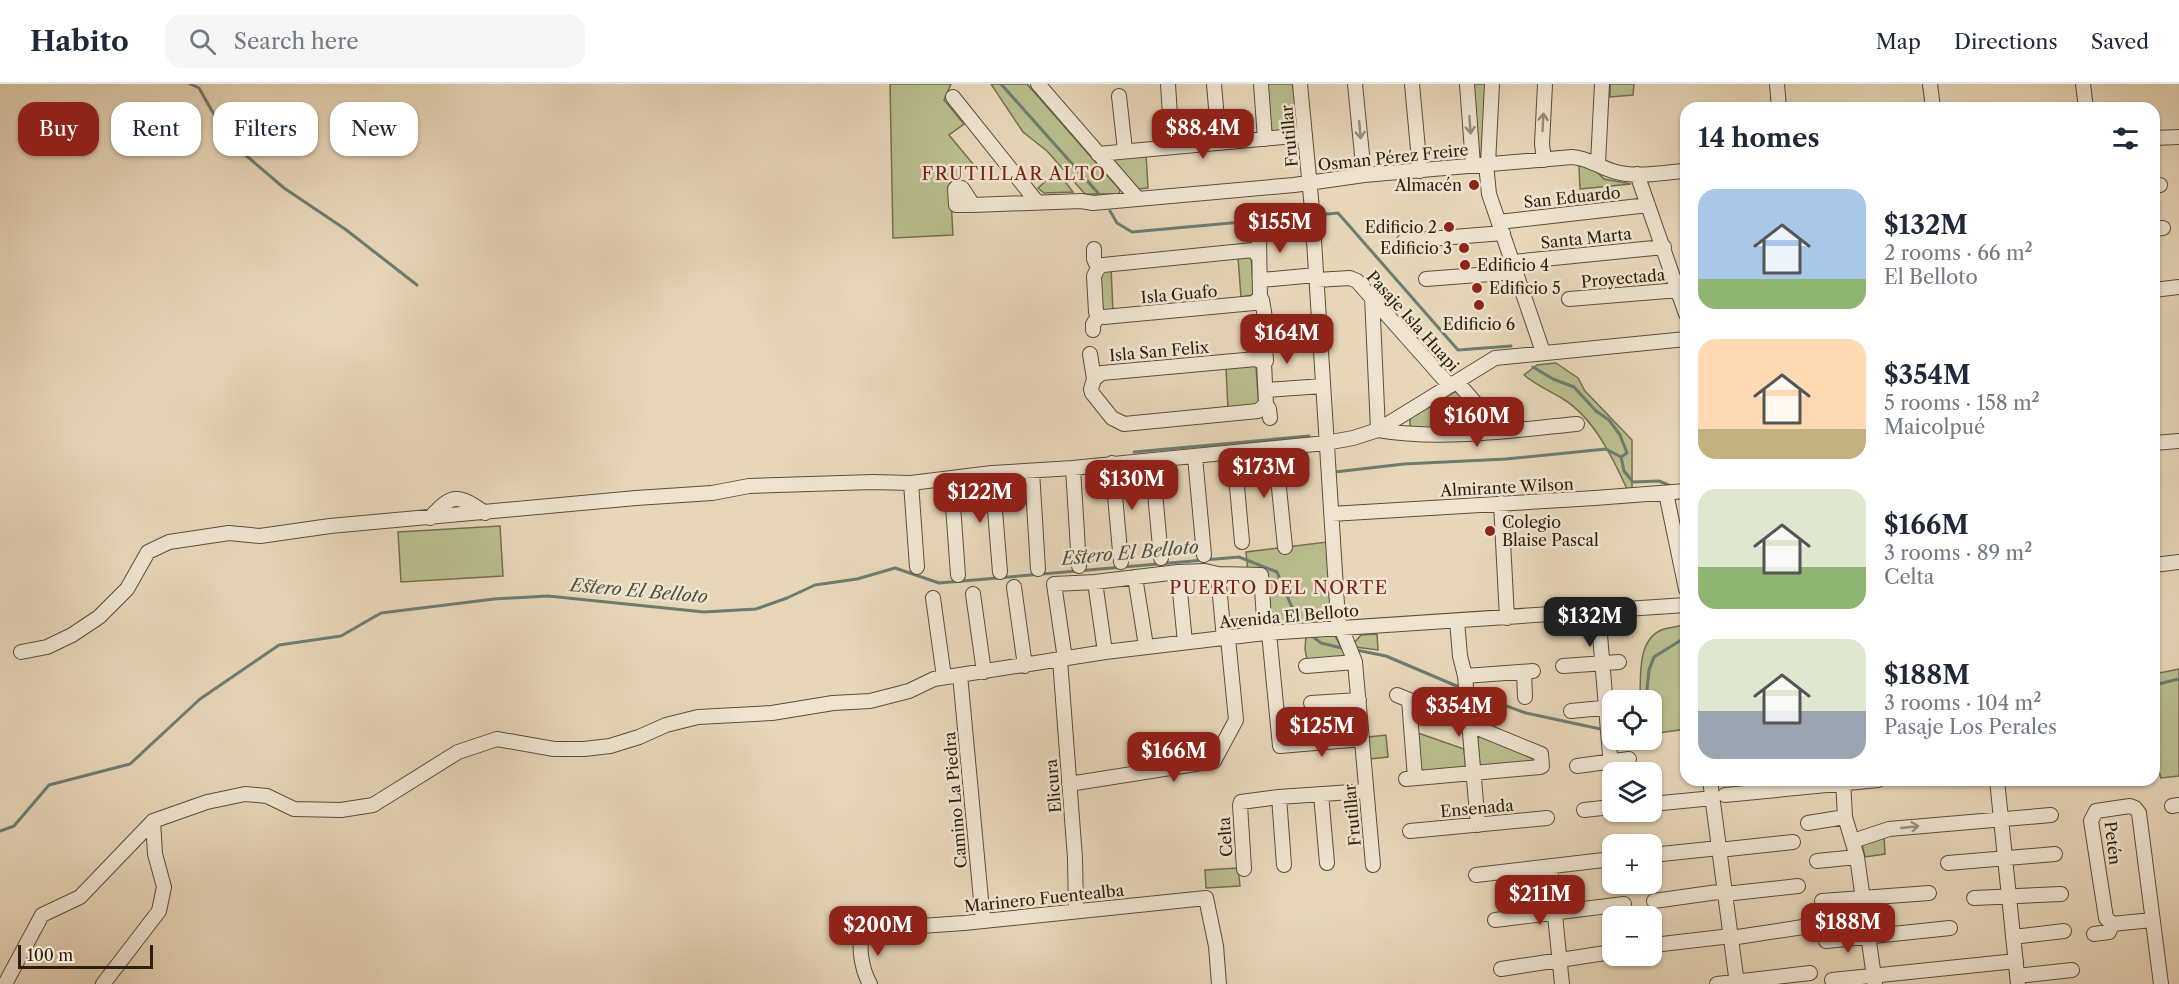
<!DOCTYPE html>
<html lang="en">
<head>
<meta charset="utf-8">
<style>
	body { margin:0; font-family:"Libre Caslon Text",serif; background:#f6f6f7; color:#1f2937; height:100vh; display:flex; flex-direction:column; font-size:22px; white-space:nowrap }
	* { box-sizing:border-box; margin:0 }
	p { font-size:20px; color:#747a83 }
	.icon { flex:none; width:33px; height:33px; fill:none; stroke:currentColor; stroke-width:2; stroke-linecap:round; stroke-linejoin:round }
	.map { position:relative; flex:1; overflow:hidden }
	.details { position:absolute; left:1680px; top:18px; width:480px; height:684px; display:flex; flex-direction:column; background:#fff; border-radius:18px; box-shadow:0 2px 4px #0004 }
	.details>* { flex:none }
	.hud { position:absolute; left:18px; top:18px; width:570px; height:54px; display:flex; gap:12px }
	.controls { position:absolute; left:1602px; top:606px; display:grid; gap:12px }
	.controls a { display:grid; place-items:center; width:60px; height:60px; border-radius:12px; background:#fff; box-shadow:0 2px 4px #0004; font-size:30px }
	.scale { position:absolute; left:18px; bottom:15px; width:135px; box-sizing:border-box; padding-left:6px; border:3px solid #2e200d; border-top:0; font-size:16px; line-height:21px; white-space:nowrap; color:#2e200d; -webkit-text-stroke:4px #efe4d1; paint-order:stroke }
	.price { position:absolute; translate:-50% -51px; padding:0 14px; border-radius:12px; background:#8f2418; color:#fff; font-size:20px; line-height:39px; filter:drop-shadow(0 2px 3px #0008) }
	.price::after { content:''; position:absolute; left:50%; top:36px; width:18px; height:14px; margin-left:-9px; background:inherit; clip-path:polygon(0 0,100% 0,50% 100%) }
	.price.current { background:#222; color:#fff }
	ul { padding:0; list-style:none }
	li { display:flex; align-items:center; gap:18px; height:150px; padding:0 18px }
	li span { display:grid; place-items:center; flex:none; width:168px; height:120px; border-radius:18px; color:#555 }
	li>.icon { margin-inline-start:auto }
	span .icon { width:72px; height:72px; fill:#fffc; stroke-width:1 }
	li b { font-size:26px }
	h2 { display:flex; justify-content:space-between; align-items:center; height:72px; padding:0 18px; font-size:26px }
	.pill { padding:0 21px; border-radius:18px; background:#fff; box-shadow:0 2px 4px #0004; font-size:21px; line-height:54px }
	.pill.current { background:#8f2418; color:#fff }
	header { display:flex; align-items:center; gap:36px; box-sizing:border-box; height:84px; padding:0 30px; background:#fff; border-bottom:2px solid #e0e1e3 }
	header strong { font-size:28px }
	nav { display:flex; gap:33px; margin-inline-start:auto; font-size:21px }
	.search { width:420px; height:54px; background:#f6f6f7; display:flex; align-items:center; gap:15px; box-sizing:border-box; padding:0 21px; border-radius:18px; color:#747a83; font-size:22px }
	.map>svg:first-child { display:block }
	.green { fill:#b9bd8d; stroke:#746e4d; stroke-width:1.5 }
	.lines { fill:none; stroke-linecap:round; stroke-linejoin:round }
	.stream { stroke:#6d7c6f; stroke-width:3 }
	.minor-casing { stroke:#5c4e38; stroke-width:16 }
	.minor { stroke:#efe4d1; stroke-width:14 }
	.oneway { stroke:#988c79 }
	.poi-dot { fill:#8f2418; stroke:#efe4d1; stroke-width:2 }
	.labels { text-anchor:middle; stroke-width:5; stroke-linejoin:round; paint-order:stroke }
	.street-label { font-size:16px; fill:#2e200d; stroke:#efe4d1 }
	.poi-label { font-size:16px; fill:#2e200d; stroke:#efe4d1; text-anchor:end }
	.neighbourhood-label { font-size:18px; letter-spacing:1.5px; fill:#7a1f14; stroke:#efe4d1 }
	.water-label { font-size:18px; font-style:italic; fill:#4e4e3e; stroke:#efe4d1 }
</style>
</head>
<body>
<header>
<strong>Habito</strong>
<div class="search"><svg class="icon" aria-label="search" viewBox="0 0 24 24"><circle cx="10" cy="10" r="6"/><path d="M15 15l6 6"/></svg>Search here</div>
<nav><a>Map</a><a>Directions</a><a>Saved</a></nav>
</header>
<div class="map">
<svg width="2179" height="900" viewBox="0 0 2179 900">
	<rect width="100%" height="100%" fill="#e7d6b8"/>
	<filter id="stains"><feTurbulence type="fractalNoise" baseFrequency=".00333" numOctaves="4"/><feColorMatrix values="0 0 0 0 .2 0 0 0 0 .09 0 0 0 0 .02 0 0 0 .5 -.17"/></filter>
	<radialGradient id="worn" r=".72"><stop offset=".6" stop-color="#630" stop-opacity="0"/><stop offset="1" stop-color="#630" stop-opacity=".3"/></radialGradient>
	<path class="green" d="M890 0H951L944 16 964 40 949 51 973 80 950 99 953 151 893 154Z
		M991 0H1027L1120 106 1119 110H1085L1047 67 1023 48Z
		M1266 0H1293L1298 48 1270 51Z
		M1471 0H1488L1484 69 1476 71Z
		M1610 0H1634L1633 11 1610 13Z
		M1146 70 1148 104 1136 105 1110 74Z
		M1579 81 1594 85 1604 95 1631 100 1580 105Z
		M1057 87 1073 108 1044 109 1038 104Z
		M1251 173 1254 211 1241 213 1238 174Z
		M1111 183 1113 228 1100 227 1099 187Z
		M1556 279 1578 294 1585 307 1632 356V404L1627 405C1613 374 1593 333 1563 315 1550 307 1536 301 1524 291L1537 281Z
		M1256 282 1259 323 1228 326 1226 284Z
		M1458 306 1489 343 1410 346V334Z
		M500 442 503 492 401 498 398 448Z
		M1327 458 1333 538 1297 540 1295 537 1271 540 1269 537 1264 487 1248 488 1246 468Z
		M1686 540V645L1652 650V616H1640C1641 594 1636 554 1664 545 1671 543 1678 543 1686 540Z
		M1334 550 1347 575 1307 576 1305 565 1306 552Z
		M1377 550 1378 566 1355 563 1354 559 1361 551Z
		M2179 585V692L2161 694 2154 672V590Z
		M1418 649 1464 665 1466 685 1420 688Z
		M1477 649 1537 673 1539 678 1480 684Z
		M1386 651 1388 673 1370 675 1368 653Z
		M1884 752 1885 770 1865 773 1862 760Z
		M1238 784 1240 802 1206 804 1205 786Z"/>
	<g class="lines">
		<path class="stream" d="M190 0 199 4 229 57 284 104 345 145 417 201
			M1001 0 1098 109
			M1110 127 1117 139 1132 148 1307 132
			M1317 131 1338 129 1458 266 1511 262
			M1533 283 1553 295 1574 303 1596 327 1609 336 1620 351 1627 369 1621 373 1624 387 1633 398 1659 397 1671 402
			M1134 368 1309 352
			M1335 388 1404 380 1506 375 1606 365 1621 373
			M1312 552 1321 559 1346 565
			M1356 566 1386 572 1459 603
			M2154 601 2179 595
			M1474 610 1526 629 1605 646
			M1646 616 1649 586 1654 573 1686 553
			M0 747 14 742 49 701 130 680 200 615 279 561 341 552 381 529 494 515 548 512 704 528 756 525 787 514 815 501 857 495 895 484 939 499 1239 473 1277 488 1299 540"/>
		<g class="minor-casing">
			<path id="minor" d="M1038 0 1138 115
				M1168 0 1172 63
				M1214 0 1219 59
				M1261 0 1265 55
				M1300 0 1312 125 1338 536 1355 578 1373 781
				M1355 0 1364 91
				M1412 0 1420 87
				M1467 0 1473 81
				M1777 0 1779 24
				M1930 0 1933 24
				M2083 0 2086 24
				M1119 12 1125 66
				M953 13 1037 118
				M2154 54 2179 53
				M1098 70 1305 51
				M1544 76 1542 60 1545 0
				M1598 79 1602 0
				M1486 80 1489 110 1543 268
				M1488 80 1492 0
				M1637 90 1686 230
				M2154 102 2160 101
				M973 121 962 104 957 103 955 105 956 121H973L1081 117 1093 119 1294 101 1364 91 1572 73C1589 74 1600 84 1616 88 1638 94 1664 88 1686 87
				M1499 138 1648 121
				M2154 145 2163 144
				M1259 155 1260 213 1262 216 1265 234
				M1404 157 1503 149
				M1513 178 1664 163
				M1098 184 1103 181 1253 166 1258 172
				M1426 195 1516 188
				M1261 196 1316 191
				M1316 196 1350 194 1357 197 1450 302
				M2154 206 2179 203
				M1372 212 1378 346C1443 357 1512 346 1577 340
				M1569 215 1679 206
				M1099 232 1104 233 1254 219 1260 213
				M1093 246V240L1099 232 1096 228 1094 192 1098 184 1094 175V165
				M1265 262 1266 277 1264 279 1266 320 1269 325 1270 334
				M1090 270 1094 295 1091 305 1092 309 1112 334 1124 340 1258 327 1266 320
				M1094 295 1102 289 1256 275 1264 279
				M1457 298 1500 347
				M1266 306 1323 302
				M2154 359 2179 357
				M1275 365 1285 463
				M1234 369 1242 458
				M1195 373 1204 471
				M1152 376 1161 474
				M1112 379 1121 478
				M1073 384 1079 482
				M1032 387 1038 485
				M992 389 1000 488
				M951 394 958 491
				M911 399 917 483
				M1666 409 1686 505
				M1501 419 1507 534
				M1331 430 1595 414 1686 407
				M430 434C452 409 458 410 485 429
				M2154 481 2179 478
				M1178 488 1185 558
				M1218 490 1224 555
				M1135 493 1146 562
				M1095 498 1105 568
				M1014 503 1025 582
				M973 510 984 588
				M933 514 944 593
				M1598 527 1612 695
				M1457 537 1460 572 1465 592 1478 741
				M1269 549 1280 662 1362 655
				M21 568 47 563 72 551 99 533 127 505 148 468 169 458 229 449 260 452 330 442 636 414 712 409 749 402 873 398 911 399 992 389 1073 384 1326 359 1353 354 1378 346 1495 274 1686 255
				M1065 575 1054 500 1095 498 1178 488 1205 487 1218 490 1261 491 1265 549
				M1060 576 1075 774 1076 826
				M1306 582 1355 578
				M1563 582 1619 578
				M1524 588 1525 613
				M960 591 983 837
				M1465 592 1533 587
				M1397 611 1541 670 1542 682 1540 683 1406 695
				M1409 616 1415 694
				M1311 619 1359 616
				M1571 627 1612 623
				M1577 682 1629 675
				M1710 696 1737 900
				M1843 696 1845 733 1857 773 1875 900
				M1997 696 2018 900
				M1069 700 1214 677 1236 636 1228 554
				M1321 710 1327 779
				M1725 711 1878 696
				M1279 713 1284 781
				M1652 720 1713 714
				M2172 722 2179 721
				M1584 726 1612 723
				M1808 739 1845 733
				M1410 747 1547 734
				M1853 757 1889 745 2051 731
				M1719 766 1793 758
				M1652 771 1719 764
				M1817 777 1857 773
				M1948 779 2055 770
				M1550 782 1562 900
				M1244 785 1240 721 1241 718 1279 713 1366 707
				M1476 791 1612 775
				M1725 810 1798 802
				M1974 814 2061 810
				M1654 817 1725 807
				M1822 817 1929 809
				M1495 836 1624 820
				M2152 836 2112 840 2106 834 2091 737 2096 727 2130 722 2135 724 2139 729 2161 900
				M2094 850 2109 848 2112 840
				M2013 853 2064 847
				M1731 854 1803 843
				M1826 857 1950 844
				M1662 860 1731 852
				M1501 885 1612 868
				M2017 892 2072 886
				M1832 896 2016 877
				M5 900 42 831 80 813 153 737 207 718 245 710 267 712 294 725 341 726 373 721 458 668 497 655 554 665H584L610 662 639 653 666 641 698 633 772 629 833 619 870 617 909 607 934 595 1105 568 1265 549 1686 521
				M103 900 159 827 164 803 155 770 153 737
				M870 900C862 886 857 861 864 846L964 839 1206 814 1216 862 1219 900
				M1717 900 1810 889"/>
		</g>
		<use href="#minor" class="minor"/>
	</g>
	<defs><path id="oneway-shaft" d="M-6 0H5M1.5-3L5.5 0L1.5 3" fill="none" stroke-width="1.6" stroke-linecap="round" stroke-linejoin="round" transform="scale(1.5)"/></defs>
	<g class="oneway">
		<use href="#oneway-shaft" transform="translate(1543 38) rotate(-87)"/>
		<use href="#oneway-shaft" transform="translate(1470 41) rotate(86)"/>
		<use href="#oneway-shaft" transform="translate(1360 46) rotate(85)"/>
		<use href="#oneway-shaft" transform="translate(1910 743) rotate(-6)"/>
	</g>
	<g class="poi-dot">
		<circle cx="1474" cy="101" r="6"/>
		<circle cx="1449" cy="143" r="6"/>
		<circle cx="1464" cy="164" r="6"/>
		<circle cx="1465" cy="181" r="6"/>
		<circle cx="1477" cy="204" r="6"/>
		<circle cx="1479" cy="221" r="6"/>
		<circle cx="1490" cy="447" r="6"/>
	</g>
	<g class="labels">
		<g class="street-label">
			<text transform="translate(1289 52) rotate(-95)" y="6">Frutillar</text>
			<text transform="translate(1393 73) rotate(-6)" y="6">Osman Pérez Freire</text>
			<text transform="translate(1572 113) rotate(-6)" y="6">San Eduardo</text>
			<text transform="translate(1586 154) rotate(-6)" y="6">Santa Marta</text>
			<text transform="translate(1623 194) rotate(-5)" y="6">Proyectada</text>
			<text transform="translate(1179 210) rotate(-5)" y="6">Isla Guafo</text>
			<text transform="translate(1413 237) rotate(48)" y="6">Pasaje Isla Huapi</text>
			<text transform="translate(1159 267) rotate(-5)" y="6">Isla San Felix</text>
			<text transform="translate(1507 403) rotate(-3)" y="6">Almirante Wilson</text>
			<text transform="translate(1289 532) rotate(-5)" y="6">Avenida El Belloto</text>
			<text transform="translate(1053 702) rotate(-95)" y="6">Elicura</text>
			<text transform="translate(955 716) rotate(-95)" y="6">Camino La Piedra</text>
			<text transform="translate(1477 724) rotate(-5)" y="6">Ensenada</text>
			<text transform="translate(1352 731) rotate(-95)" y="6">Frutillar</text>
			<text transform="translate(1225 753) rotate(-94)" y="6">Celta</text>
			<text transform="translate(2113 759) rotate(83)" y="6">Petén</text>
			<text transform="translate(1044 814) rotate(-6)" y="6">Marinero Fuentealba</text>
		</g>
		<g class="poi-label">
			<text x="1462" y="107">Almacén</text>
			<text x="1437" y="149">Edificio 2</text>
			<text x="1452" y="170">Edificio 3</text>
			<text x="1477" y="187" text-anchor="start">Edificio 4</text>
			<text x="1489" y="210" text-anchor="start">Edificio 5</text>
			<text x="1479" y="246" text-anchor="middle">Edificio 6</text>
			<text x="1502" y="444" text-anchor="start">Colegio<tspan x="1502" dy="18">Blaise Pascal</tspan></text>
		</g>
		<g class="neighbourhood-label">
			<text x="1014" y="96">FRUTILLAR ALTO</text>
			<text x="1279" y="510">PUERTO DEL NORTE</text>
		</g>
		<g class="water-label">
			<text transform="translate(1130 469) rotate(-5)" y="6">Estero El Belloto</text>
			<text transform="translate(639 507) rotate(5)" y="6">Estero El Belloto</text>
		</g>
	</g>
	<rect width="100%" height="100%" filter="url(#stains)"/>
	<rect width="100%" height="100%" fill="url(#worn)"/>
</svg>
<div class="controls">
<a><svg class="icon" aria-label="locate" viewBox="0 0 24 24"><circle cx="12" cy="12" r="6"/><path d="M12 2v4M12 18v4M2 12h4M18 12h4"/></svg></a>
<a><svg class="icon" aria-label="layers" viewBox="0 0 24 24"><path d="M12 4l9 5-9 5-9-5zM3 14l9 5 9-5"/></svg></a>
<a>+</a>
<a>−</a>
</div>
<div class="scale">100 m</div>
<b class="price" style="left:1203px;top:76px">$88.4M</b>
<b class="price" style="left:1280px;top:170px">$155M</b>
<b class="price" style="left:1287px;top:281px">$164M</b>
<b class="price" style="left:1477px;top:364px">$160M</b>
<b class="price" style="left:1264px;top:415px">$173M</b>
<b class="price" style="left:1132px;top:427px">$130M</b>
<b class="price" style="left:980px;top:440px">$122M</b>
<b class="price current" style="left:1590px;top:564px">$132M</b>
<b class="price" style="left:1459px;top:654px">$354M</b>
<b class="price" style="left:1322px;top:674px">$125M</b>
<b class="price" style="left:1174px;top:699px">$166M</b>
<b class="price" style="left:1540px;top:842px">$211M</b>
<b class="price" style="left:1848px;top:870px">$188M</b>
<b class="price" style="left:878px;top:873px">$200M</b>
<div class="hud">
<a class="pill current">Buy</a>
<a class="pill">Rent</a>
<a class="pill">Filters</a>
<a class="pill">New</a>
</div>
<section class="details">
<h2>14 homes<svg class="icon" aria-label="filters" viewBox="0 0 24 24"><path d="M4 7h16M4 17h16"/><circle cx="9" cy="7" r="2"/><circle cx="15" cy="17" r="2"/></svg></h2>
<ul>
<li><span style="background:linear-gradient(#a9c7e8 75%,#8fb573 0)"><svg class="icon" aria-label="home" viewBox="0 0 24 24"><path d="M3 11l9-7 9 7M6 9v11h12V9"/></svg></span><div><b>$132M</b><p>2 rooms · 66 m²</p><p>El Belloto</p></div></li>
<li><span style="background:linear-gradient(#ffd9b3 75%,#c2b280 0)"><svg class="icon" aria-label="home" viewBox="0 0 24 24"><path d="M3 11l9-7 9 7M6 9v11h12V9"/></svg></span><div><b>$354M</b><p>5 rooms · 158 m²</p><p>Maicolpué</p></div></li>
<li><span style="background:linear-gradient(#dfe7d0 65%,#8fb573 0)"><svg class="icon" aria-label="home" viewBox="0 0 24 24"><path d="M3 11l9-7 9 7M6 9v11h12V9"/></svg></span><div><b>$166M</b><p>3 rooms · 89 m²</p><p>Celta</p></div></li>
<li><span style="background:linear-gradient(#dfe7d0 60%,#9aa5b1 0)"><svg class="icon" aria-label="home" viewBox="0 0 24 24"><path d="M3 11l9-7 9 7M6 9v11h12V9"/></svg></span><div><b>$188M</b><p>3 rooms · 104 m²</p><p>Pasaje Los Perales</p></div></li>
</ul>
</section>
</div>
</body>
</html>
